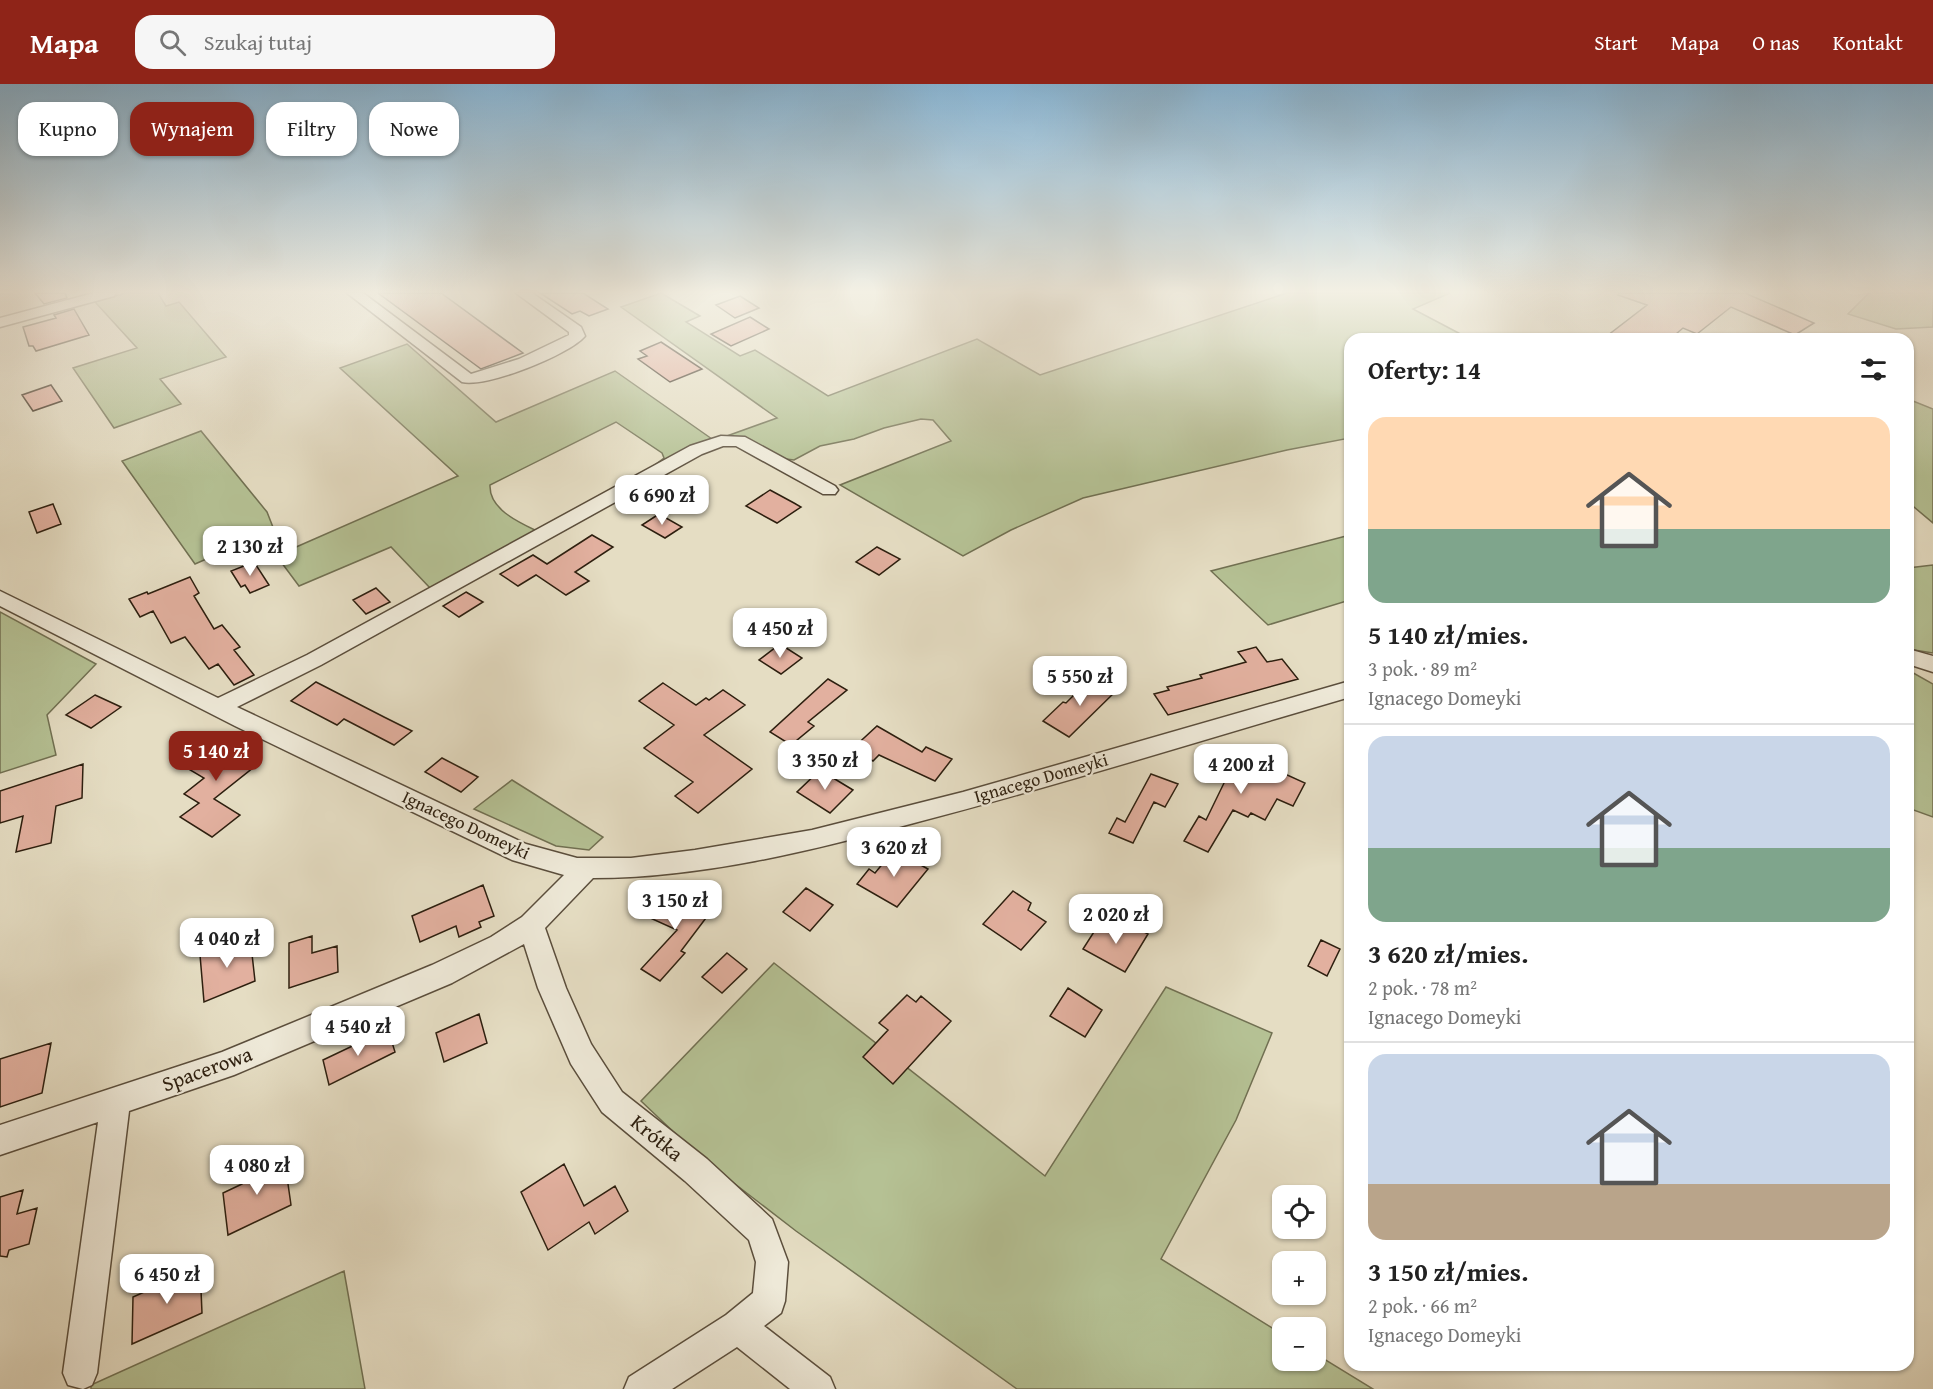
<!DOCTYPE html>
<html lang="pl">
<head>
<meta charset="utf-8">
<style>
	body { margin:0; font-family:"Gentium Book Plus",serif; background:#f6f6f6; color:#222; height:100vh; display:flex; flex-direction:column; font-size:22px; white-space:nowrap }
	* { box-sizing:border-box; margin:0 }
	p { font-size:20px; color:#767676 }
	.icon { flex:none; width:33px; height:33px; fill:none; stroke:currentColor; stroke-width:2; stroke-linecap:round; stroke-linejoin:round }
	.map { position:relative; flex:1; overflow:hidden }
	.panel { position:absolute; left:1344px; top:249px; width:570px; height:1038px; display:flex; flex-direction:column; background:#fff; border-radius:18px; box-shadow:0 2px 4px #0004 }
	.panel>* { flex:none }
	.hud { position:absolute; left:18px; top:18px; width:570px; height:54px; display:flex; gap:12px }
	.tools { position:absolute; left:1272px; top:1101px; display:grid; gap:12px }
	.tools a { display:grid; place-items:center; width:54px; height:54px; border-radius:12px; background:#fff; box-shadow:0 2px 4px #0004; font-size:30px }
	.price { position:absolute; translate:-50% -51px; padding:0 14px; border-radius:12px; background:#fff; color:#222; font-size:20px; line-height:39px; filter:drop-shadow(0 2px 3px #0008) }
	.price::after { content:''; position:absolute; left:50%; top:36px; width:18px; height:14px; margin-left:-9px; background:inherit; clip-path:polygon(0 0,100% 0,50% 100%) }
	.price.current { background:#8f2418; color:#fff }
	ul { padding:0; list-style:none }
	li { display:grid; align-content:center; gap:12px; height:318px; padding:0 24px }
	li+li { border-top:2px solid #e0e0e0 }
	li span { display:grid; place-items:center; height:186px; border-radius:18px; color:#555 }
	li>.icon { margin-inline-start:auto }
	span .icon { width:108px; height:108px; fill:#fffc; stroke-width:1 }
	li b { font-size:26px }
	h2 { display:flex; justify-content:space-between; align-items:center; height:72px; padding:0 24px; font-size:26px }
	.chip { padding:0 21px; border-radius:18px; background:#fff; box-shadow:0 2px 4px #0004; font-size:21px; line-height:54px }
	.chip.current { background:#8f2418; color:#fff }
	header { display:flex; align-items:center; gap:36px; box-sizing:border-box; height:84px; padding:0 30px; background:#8f2418; color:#fff }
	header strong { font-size:28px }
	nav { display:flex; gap:33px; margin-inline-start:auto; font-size:21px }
	.search { width:420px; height:54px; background:#f6f6f6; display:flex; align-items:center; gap:15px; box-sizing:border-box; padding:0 21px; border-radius:18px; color:#767676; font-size:22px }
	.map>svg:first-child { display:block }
	.green { fill:#b5c194; stroke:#717052; stroke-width:1.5 }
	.building { fill:#e2b09f; stroke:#2d1f0f; stroke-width:1.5 }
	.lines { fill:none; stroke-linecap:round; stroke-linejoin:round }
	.minor-casing { stroke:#5b4e3c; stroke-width:3 }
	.minor { fill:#eee9d8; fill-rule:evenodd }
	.labels { text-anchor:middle; stroke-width:4.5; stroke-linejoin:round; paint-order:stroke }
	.street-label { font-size:18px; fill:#2d1f0f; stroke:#eee9d8 }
	.near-street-label { font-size:21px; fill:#2d1f0f; stroke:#eee9d8 }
</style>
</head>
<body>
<header>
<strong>Mapa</strong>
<div class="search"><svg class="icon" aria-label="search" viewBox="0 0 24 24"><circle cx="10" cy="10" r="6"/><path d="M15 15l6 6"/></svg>Szukaj tutaj</div>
<nav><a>Start</a><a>Mapa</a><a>O nas</a><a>Kontakt</a></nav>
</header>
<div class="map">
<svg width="1933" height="1305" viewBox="0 0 1933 1305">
	<rect width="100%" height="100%" fill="#e5ddc3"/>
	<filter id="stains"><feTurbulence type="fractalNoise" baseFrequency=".00333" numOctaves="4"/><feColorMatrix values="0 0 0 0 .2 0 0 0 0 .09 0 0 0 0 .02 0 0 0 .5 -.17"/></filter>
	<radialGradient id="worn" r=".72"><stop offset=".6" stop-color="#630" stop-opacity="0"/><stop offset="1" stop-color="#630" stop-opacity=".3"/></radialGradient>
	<path class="green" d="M126 209H158L166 222 179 218 226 273 160 295 181 320 114 344 73 284 137 264 95 218Z
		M661 209 700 232 686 238 740 272 755 266 828 312 977 255 1040 291 1287 209H1450L1413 225 1470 255H1350V354L1287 366 1083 414 1011 446 963 472 840 401 951 357 933 336 921 335 884 344 854 355 820 362 794 376 786 375 742 354 724 353 777 334 621 223Z
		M1869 209H1933V243L1896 245 1848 230Z
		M407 260 496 338 615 287 712 355 652 383 664 374 662 369 616 338 490 401C489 425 518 438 537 447L432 506 391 463 299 502 261 451 195 480 122 377 201 347 267 428 278 456 287 467 458 392 340 284Z
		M1908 315 1933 325V439L1908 418Z
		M1350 451V516L1268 541 1211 487Z
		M1933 481V569L1908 565V484Z
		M0 528 96 580 47 631 56 671 0 689Z
		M1908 586 1933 600V733L1908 724Z
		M512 696 603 753 589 766 556 762 474 725Z
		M774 879 1045 1092 1166 903 1272 949 1236 1036 1161 1175 1282 1250V1276H1316V1270L1373 1305H1017L796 1147 700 1073 641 1017Z
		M344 1187 365 1305H91V1301Z"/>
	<path class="building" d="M35 209H65L67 214 44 220Z
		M378 209H441L523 269 481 285Z
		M540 209H583L608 225 589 232 580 227 572 230Z
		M1619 209H1748L1747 210 1814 239 1795 251 1731 223 1697 250 1683 244 1670 255H1603L1647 221 1618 211Z
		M740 212 759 224 735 234 716 221Z
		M74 225 89 251 36 267 33 262H29L23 243 56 234 54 231Z
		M750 233 769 245 731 262 711 250Z
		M661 258 702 285 670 298 638 275 647 272 640 267Z
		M51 301 62 317 33 327 22 311Z
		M770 406 794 419 801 423 777 439 746 422Z
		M661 408 678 418 659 430 642 420Z
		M53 420 61 440 37 449 29 428Z
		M659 430 682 443 665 454 642 441Z
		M592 451 613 463 575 488 589 497 566 511 536 491 518 502 500 490 533 471 547 480Z
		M877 463 900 475 879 491 856 478Z
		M254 478 269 501 250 509 245 501 241 503 231 487Z
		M190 493 199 509 194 512 214 545 222 541 240 563 234 566 254 591 234 601 218 580 209 585 185 553 171 559 153 527 140 533 129 515 147 508 148 510Z
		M376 504 390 518 366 530 353 516Z
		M466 508 483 518 459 533 443 522Z
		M780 560 802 574 781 590 759 576Z
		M1256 563 1267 578 1282 575 1298 595 1168 631 1154 610 1169 606 1167 603 1202 594 1200 591 1246 578 1238 568Z
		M1092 593 1117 606 1069 653 1043 637 1063 618 1066 619Z
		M828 595 847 606 808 638 814 642 791 661 770 648Z
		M316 598 384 633 412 647 394 661 344 635 337 641 291 617Z
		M663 599 696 621 706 614 709 616 723 606 745 621 704 651 752 685 698 729 675 712 693 698 644 664 674 641 639 617Z
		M95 611 121 623 91 644 66 631Z
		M877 642 922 668 926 663 952 675 935 697 879 671 873 677 852 665Z
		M231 652 261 668 247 679 254 683 214 715 240 731 212 753 180 733 199 719 184 710 204 694 180 680 215 654 223 659Z
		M1213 666 1272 688 1274 685 1305 699 1293 722 1277 715 1265 736 1251 729 1248 733 1233 726 1208 768 1184 757 1199 732 1206 736 1225 697 1202 688Z
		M442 674 467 687 478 693 461 708 425 688Z
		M83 680 82 714 56 722 51 759 16 768 23 732 0 739V707Z
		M820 686 853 706 830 729 797 708Z
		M1151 690 1178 700 1165 723 1154 718 1133 759 1109 749 1117 734 1125 738Z
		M894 766 928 785 897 823 857 800 869 785 875 789Z
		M483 801 494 832 479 838 481 843 459 853 456 842 420 858 412 832Z
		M806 804 833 821 810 847 783 828Z
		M669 806 712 826 681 867 685 869 660 897 641 885 677 846 648 833Z
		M1013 807 1031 819 1028 826 1046 838 1021 866 983 840Z
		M1125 838 1148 850 1125 888 1083 865 1099 840 1118 849Z
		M250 852 255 897 204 918 200 871Z
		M312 852V869L337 862 338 888 289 904V859Z
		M1321 856 1340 865 1327 892 1308 882Z
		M727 869 747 885 722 909 702 893Z
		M1068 904 1102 926 1085 953 1050 932Z
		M907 911 916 918 921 912 951 937 893 1000 863 973 888 946 879 939Z
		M479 930 487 959 444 978 436 949Z
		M388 945 395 968 329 1001 323 976Z
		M51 959 42 1009 0 1023V975Z
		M284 1072 291 1121 228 1151 223 1109 242 1100 241 1092Z
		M564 1080 584 1122 615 1102 628 1127 595 1150 589 1138 548 1166 521 1108Z
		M23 1106 17 1130 37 1124 29 1160 9 1166 7 1173 0 1172V1113Z
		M200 1183 202 1229 132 1260 133 1213Z"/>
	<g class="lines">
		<g class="minor-casing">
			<path id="minor" d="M94 209H116L114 212 0 243V234Z
				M347 209H363L471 290 519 275 569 251V248L516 209H532L581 243 585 252C569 271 486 304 462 298Z
				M721 352 745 353 835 402 838 406 835 410H823L736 362H723L702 370 321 581 237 623 526 760 577 774H631L695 766 812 746 963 708 1350 597V613C1205 655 1060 701 914 739 810 767 701 794 593 794L545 844 566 904 591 960 622 1008 707 1075 772 1135 788 1178 785 1217 781 1229 764 1242 830 1293 835 1305H790L737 1263 672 1305H624L629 1293 726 1231 753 1209 756 1178 749 1156 685 1097 602 1028 571 980 538 904 524 860 452 899 234 991 129 1027 97 1289 92 1301 83 1305 68 1301 63 1289 98 1038 0 1071V1041L222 968 432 881 491 853 522 833 564 791 512 776 235 642 0 522V507L218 614 307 571 690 362Z
				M1908 565 1933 572V588L1908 580Z"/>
		</g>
		<use href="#minor" class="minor"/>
	</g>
	<linearGradient id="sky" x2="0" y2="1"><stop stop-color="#88b6d6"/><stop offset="0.53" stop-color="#f3f0e4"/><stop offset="1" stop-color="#f3f0e4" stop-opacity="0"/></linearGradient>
	<rect width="1933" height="392" fill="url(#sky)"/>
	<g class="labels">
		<g class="street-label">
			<text transform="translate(1041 694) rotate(-16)" y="6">Ignacego Domeyki</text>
			<text transform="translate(466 741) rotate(25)" y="6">Ignacego Domeyki</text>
		</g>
		<g class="near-street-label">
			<text transform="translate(207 985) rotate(-20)" y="7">Spacerowa</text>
			<text transform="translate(657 1054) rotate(39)" y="7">Krótka</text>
		</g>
	</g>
	<rect width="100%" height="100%" filter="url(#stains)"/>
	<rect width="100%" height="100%" fill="url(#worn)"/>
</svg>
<div class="tools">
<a><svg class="icon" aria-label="locate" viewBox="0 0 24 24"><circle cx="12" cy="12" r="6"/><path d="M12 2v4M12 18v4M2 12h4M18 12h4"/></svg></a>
<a>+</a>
<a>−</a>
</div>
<b class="price" style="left:662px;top:442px">6 690 zł</b>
<b class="price" style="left:250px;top:493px">2 130 zł</b>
<b class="price" style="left:780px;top:575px">4 450 zł</b>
<b class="price" style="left:1080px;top:623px">5 550 zł</b>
<b class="price current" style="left:216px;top:698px">5 140 zł</b>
<b class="price" style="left:825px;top:707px">3 350 zł</b>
<b class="price" style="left:1241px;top:711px">4 200 zł</b>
<b class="price" style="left:894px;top:794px">3 620 zł</b>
<b class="price" style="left:675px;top:847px">3 150 zł</b>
<b class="price" style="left:1116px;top:861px">2 020 zł</b>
<b class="price" style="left:227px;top:885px">4 040 zł</b>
<b class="price" style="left:358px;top:973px">4 540 zł</b>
<b class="price" style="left:257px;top:1112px">4 080 zł</b>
<b class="price" style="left:167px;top:1221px">6 450 zł</b>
<div class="hud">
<a class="chip">Kupno</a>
<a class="chip current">Wynajem</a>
<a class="chip">Filtry</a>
<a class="chip">Nowe</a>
</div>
<section class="panel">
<h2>Oferty: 14<svg class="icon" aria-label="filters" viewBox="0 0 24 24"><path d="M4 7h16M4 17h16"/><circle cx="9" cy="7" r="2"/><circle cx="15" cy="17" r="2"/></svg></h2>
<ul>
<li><span style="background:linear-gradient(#ffd9b3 60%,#7fa58c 0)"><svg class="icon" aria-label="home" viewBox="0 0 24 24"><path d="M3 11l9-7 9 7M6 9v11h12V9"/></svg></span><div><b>5 140 zł/mies.</b><p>3 pok. · 89 m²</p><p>Ignacego Domeyki</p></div></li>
<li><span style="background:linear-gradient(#c9d6e8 60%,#7fa58c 0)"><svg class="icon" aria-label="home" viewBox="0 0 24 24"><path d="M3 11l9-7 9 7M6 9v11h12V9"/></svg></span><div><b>3 620 zł/mies.</b><p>2 pok. · 78 m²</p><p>Ignacego Domeyki</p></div></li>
<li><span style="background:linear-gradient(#c9d6e8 70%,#b9a48a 0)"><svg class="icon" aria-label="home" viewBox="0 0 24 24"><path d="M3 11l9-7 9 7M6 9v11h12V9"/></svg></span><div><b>3 150 zł/mies.</b><p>2 pok. · 66 m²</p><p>Ignacego Domeyki</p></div></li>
</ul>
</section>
</div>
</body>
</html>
